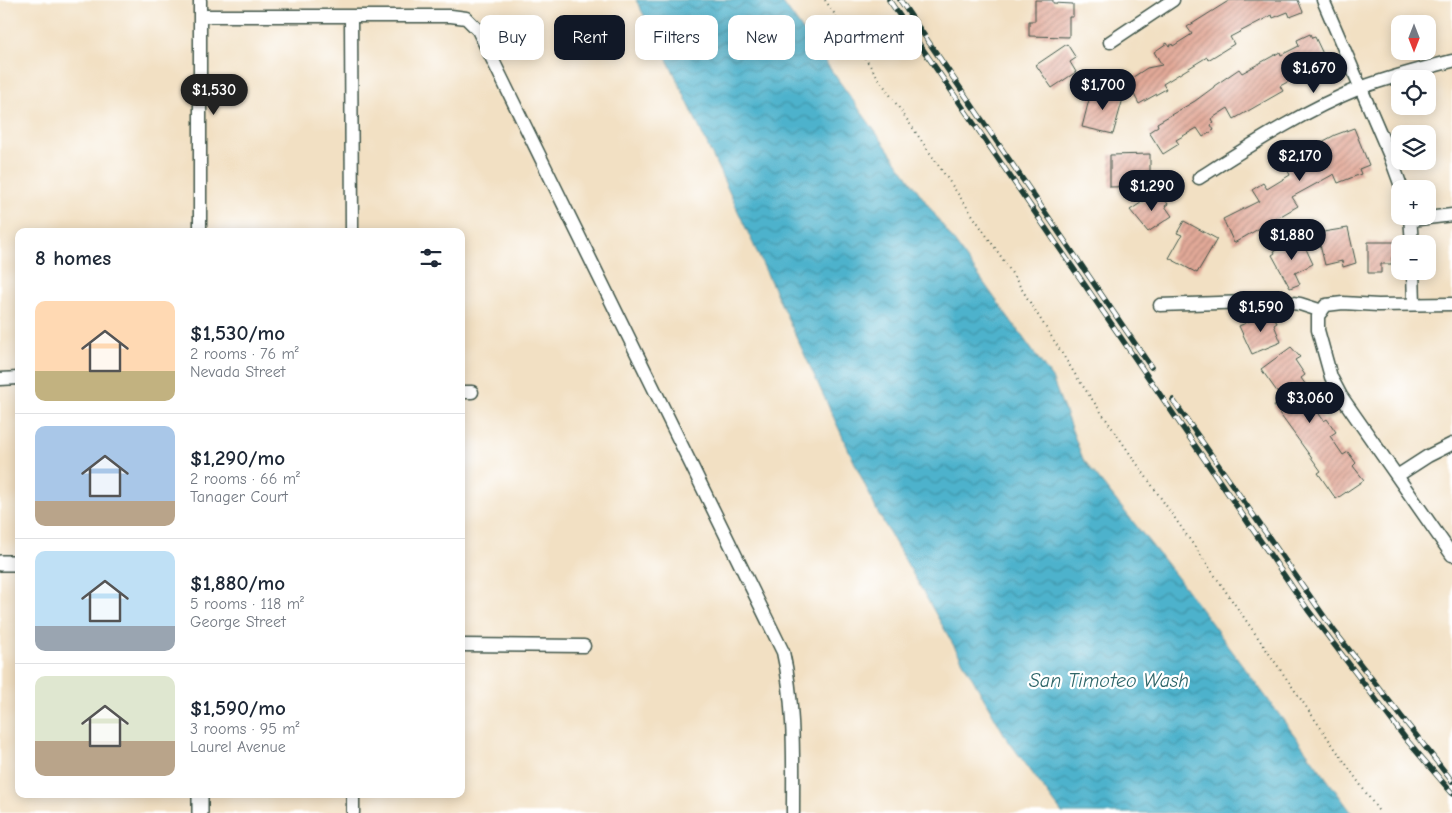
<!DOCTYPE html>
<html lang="en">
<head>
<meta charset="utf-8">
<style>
	body { margin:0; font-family:"Comic Neue",sans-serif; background:#f2f2f3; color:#1f2937; height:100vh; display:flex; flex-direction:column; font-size:19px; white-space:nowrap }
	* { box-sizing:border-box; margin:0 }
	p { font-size:16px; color:#747a83 }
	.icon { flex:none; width:28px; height:28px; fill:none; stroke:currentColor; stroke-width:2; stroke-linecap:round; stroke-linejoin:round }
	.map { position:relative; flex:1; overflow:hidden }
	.details { position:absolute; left:15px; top:228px; width:450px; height:570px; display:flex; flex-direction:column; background:#fff; border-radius:10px; box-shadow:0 2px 12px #0003 }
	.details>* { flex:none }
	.banner { position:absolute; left:480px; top:15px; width:475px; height:45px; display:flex; gap:10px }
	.needle { width:32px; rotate:180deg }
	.fabs { position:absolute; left:1391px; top:15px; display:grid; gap:10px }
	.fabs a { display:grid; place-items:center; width:45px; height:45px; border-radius:10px; background:#fff; box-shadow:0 2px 12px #0003; font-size:25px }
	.price { position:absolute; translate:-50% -42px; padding:0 11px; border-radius:18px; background:#111827; color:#fff; font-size:16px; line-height:32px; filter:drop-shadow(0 1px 2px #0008) }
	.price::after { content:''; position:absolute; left:50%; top:30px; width:15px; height:11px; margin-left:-8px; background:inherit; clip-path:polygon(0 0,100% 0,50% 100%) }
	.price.current { background:#222; color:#fff }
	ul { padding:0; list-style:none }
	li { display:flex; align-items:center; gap:15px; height:125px; padding:0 20px }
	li+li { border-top:1px solid #e0e1e3 }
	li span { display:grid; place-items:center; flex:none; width:140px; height:100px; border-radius:10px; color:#555 }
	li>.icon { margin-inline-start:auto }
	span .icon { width:60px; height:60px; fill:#fffc; stroke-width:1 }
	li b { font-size:21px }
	h2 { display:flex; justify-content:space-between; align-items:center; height:60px; padding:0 20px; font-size:21px }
	.tag { padding:0 18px; border-radius:10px; background:#fff; box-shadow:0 2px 12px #0003; font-size:18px; line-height:45px }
	.tag.current { background:#111827; color:#fff }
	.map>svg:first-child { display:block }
	.water { fill:url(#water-waves); stroke:#367880 }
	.building { fill:url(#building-hatch) }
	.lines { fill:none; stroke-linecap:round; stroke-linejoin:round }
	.minor-casing { stroke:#3f5549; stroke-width:15 }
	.major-casing { stroke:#3f5549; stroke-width:18 }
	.path { stroke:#3f5549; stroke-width:2; stroke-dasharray:1 4; stroke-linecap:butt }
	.minor { stroke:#fff; stroke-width:12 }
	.major { stroke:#fff; stroke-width:15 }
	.rail-casing { stroke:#1f3d34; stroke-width:5.5 }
	.rail { stroke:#fff; stroke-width:4; stroke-dasharray:11; stroke-linecap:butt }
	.labels { text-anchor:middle; stroke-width:4.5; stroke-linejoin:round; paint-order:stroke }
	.water-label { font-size:20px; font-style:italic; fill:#2f6669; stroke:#fff }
</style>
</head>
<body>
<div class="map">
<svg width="1452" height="813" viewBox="0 0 1452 813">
	<defs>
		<pattern id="water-waves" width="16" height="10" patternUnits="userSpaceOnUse" patternTransform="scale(1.25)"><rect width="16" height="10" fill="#4db2cc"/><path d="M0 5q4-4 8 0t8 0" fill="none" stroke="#3f92a6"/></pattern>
		<pattern id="building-hatch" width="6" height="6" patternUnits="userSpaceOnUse" patternTransform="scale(1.25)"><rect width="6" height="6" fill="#e2a998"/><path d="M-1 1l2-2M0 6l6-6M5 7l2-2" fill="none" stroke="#b78b7d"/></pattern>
	</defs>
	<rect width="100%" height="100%" fill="#fff"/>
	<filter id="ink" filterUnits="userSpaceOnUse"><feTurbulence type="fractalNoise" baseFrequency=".02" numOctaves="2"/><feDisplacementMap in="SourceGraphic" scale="10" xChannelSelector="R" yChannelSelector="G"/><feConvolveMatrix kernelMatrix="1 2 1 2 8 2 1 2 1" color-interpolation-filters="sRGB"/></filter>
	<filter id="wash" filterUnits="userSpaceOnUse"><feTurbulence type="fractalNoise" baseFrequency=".0096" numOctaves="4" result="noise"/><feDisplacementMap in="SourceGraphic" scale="20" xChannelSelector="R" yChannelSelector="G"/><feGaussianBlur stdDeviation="1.12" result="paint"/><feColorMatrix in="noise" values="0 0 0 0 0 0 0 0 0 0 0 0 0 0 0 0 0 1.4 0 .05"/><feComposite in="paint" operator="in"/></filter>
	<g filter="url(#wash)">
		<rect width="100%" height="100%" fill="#f2e0c3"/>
		<path class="water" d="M636 0H781L1052 378 1083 459 1181 582 1352 813H1062L1007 739 877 511 674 73Z"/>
		<g id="blocks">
			<path class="building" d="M1035 0H1053V3L1073 4V17H1069V37L1029 36V21H1035Z
				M1230 0H1298L1303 12 1290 17 1288 12 1273 18 1272 15 1230 37 1234 44 1208 60 1207 57 1163 84 1166 89 1139 104 1127 81 1147 68 1162 65 1154 52 1167 43 1169 46 1172 44 1173 46 1192 34 1187 27Z
				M1310 34 1312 38 1315 37 1331 71 1320 77 1317 71 1298 79 1297 77 1280 86 1283 91 1234 119 1228 108 1211 119 1214 123 1211 125 1214 130 1203 137 1197 128 1176 140 1179 144 1163 154 1149 132 1158 126 1157 123 1195 101 1214 87V86L1239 69 1242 73 1280 52 1281 55 1299 46 1297 40Z
				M1067 44 1076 58 1070 62 1076 72 1052 88 1036 65Z
				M1092 88 1124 95 1113 134 1082 127Z
				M1354 128 1369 165 1359 169 1361 174 1338 183 1334 174 1292 197 1298 206 1234 243 1223 219 1259 201 1252 190 1263 183 1267 189 1290 175 1284 163 1301 153 1303 157 1321 147 1320 143 1335 135Z
				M1150 154V186L1110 187V155Z
				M1159 191 1168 204 1165 206 1172 216 1148 232 1130 210Z
				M1184 221 1217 239 1197 273 1169 258 1182 235 1177 233Z
				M1348 228 1356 263 1343 267 1342 261 1325 265 1317 233Z
				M1301 238 1313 264 1295 273 1300 284 1290 288 1272 255 1275 253 1274 251Z
				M1368 242H1395V257H1392V264H1381V273H1368Z
				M1272 311 1277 323 1274 325 1281 342 1252 354 1239 326Z
				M1291 347 1300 357 1295 360 1305 375 1301 378 1313 395 1308 398 1324 421 1327 419 1336 432 1330 436 1343 455 1348 452 1356 463 1353 466 1364 480 1336 499 1318 473 1321 471 1274 406 1283 400 1261 369Z"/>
		</g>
	</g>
	<g filter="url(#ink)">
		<use href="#blocks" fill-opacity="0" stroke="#3f5549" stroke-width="1"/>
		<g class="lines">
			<g class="minor-casing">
				<path id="minor" d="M200 0V231
					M1323 0 1390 156 1402 189
					M200 16H451L466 18 478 30 783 652C795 705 793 759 793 813
					M351 16 352 231
					M1110 42 1173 0
					M1199 178C1251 145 1303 111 1360 88 1390 77 1421 69 1452 61
					M1410 216 1412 244
					M1411 220 1452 215
					M1413 271 1414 304
					M1452 304 1378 305 1343 303 1326 305 1318 316V330L1331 377 1341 396 1452 555
					M1160 305 1277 301 1300 304 1322 311
					M0 379 19 378
					M461 392H472
					M1397 476 1428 456 1452 444
					M461 645 584 646
					M353 813V794"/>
			</g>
			<g class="major-casing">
				<path id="major" d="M0 563H19
					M200 794V813"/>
			</g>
			<path class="path" d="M825 0 1006 264 1078 379 1380 813"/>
			<use href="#minor" class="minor"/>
			<use href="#major" class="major"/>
			<g class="rail-casing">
				<path id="rail" d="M889 0 1308 610 1405 738 1452 793
					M900 0 1151 367
					M1173 400 1335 632 1452 781"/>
			</g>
			<use href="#rail" class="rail"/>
		</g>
	</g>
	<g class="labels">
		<g class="water-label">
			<text x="1109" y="687">San Timoteo Wash</text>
		</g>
	</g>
</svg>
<div class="fabs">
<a><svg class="needle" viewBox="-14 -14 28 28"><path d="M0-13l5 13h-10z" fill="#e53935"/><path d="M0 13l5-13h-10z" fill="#747a83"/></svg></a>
<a><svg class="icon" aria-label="locate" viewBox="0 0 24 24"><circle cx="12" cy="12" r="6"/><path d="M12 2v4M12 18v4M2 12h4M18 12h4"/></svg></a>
<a><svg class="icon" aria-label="layers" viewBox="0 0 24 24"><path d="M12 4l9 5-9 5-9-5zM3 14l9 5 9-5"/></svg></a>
<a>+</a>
<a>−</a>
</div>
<b class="price" style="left:1314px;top:94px">$1,670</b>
<b class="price" style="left:1103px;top:111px">$1,700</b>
<b class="price current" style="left:214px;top:116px">$1,530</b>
<b class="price" style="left:1300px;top:182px">$2,170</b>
<b class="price" style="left:1152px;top:212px">$1,290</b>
<b class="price" style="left:1292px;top:261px">$1,880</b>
<b class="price" style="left:1261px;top:333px">$1,590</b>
<b class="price" style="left:1310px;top:424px">$3,060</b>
<div class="banner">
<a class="tag">Buy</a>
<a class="tag current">Rent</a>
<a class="tag">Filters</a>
<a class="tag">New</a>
<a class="tag">Apartment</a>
</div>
<section class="details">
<h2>8 homes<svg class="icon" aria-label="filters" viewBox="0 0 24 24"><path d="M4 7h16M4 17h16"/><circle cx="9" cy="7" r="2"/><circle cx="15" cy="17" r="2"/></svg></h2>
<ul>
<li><span style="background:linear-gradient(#ffd9b3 70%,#c2b280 0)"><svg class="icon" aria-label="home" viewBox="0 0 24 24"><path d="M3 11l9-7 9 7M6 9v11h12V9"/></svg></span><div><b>$1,530/mo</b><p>2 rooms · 76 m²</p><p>Nevada Street</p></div></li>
<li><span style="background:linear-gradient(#a9c7e8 75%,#b9a48a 0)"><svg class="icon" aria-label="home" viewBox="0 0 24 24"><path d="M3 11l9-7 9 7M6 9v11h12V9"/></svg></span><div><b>$1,290/mo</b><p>2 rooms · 66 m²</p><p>Tanager Court</p></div></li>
<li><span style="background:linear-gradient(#bfe0f5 75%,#9aa5b1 0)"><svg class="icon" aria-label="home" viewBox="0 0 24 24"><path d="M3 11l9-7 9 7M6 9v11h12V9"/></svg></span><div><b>$1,880/mo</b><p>5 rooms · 118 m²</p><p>George Street</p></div></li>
<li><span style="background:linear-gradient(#dfe7d0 65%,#b9a48a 0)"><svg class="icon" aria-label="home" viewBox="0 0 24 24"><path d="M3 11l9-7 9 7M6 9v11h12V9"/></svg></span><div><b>$1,590/mo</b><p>3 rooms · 95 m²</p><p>Laurel Avenue</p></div></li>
</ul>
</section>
</div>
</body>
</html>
